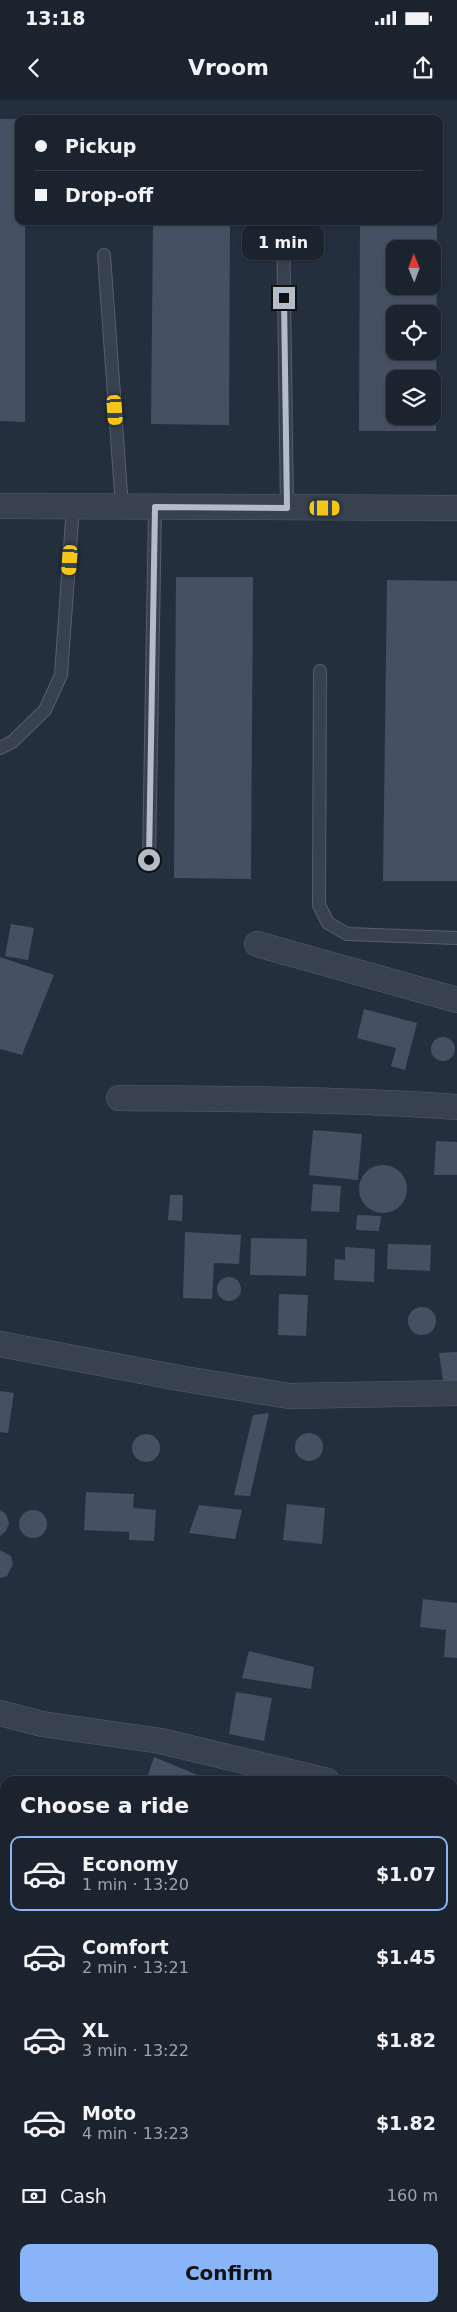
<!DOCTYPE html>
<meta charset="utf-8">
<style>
body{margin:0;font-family:"DejaVu Sans",sans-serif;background:#282f3a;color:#f1f3f6;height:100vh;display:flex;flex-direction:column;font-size:19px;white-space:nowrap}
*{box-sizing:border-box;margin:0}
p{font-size:16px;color:#a0a4aa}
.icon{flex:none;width:28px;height:28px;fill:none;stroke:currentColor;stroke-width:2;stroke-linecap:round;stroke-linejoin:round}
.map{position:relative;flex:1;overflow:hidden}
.details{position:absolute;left:0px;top:1676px;width:458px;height:536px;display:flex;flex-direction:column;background:#1b232e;border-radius:15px 15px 0 0;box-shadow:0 1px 4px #0004,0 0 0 1px #39404a}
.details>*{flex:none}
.guide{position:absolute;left:15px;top:15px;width:428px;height:110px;border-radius:10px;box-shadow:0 1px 4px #0004,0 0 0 1px #39404a;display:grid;align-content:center;height:110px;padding:0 20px;background:#1b232e}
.needle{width:32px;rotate:359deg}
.controls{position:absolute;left:386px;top:140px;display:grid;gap:10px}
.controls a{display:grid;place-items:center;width:55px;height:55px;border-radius:10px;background:#1b232e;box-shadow:0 1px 4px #0004,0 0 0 1px #39404a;font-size:25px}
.end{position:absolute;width:22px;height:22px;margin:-11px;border:6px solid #b4bcc9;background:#111;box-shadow:0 0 0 2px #111}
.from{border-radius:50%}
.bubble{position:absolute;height:35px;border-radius:10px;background:#1b232e;box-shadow:0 1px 4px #0004,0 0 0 1px #39404a;font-size:16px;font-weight:700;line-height:35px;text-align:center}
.car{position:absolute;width:15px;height:30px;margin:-15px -8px;border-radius:6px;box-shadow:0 0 4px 1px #0007;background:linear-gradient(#f5c518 24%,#345 0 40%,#f5c518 0 76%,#345 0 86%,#f5c518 0)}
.guide b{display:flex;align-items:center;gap:18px;height:48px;font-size:19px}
.guide b+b{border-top:1px solid #39404a}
.guide i{width:12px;height:12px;background:#f1f3f6}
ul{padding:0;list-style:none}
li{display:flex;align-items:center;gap:15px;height:75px;margin:0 10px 8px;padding:0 10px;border:2px solid transparent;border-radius:10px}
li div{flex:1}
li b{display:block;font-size:19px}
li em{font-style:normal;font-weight:700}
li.on{border-color:#8ab4f8}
li>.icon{width:45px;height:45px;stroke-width:1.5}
h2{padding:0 20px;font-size:22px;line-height:60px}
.pay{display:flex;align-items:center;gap:12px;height:55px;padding:0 20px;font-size:19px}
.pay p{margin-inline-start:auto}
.action{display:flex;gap:10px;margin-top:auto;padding:10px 20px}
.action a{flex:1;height:58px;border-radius:10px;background:#8ab4f8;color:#111;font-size:20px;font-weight:700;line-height:58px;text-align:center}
.status{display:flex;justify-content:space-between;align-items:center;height:35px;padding:0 25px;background:#1b232e;direction:ltr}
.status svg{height:14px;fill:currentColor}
header{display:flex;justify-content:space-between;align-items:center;height:65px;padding:0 20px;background:#1b232e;font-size:22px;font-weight:700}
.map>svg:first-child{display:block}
.building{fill:#455162;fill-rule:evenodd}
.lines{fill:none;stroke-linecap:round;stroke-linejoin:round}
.lane-casing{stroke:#565f6c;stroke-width:14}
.street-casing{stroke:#565f6c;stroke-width:26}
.lane{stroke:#38414e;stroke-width:12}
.street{stroke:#38414e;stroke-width:25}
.route{stroke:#b4bcc9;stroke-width:6}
</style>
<div class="status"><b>13:18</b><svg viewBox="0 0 49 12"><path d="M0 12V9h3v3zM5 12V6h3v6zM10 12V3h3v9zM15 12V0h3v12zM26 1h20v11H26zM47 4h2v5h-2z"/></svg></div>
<header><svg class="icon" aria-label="back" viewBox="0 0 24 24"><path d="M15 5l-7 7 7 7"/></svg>Vroom<svg class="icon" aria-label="share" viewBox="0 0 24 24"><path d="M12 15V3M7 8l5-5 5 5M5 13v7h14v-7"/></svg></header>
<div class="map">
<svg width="457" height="2212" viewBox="0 0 457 2212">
<rect width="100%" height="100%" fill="#242f3e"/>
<path class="building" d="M0,19H19V121H25V322L0,321Z
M153,121H230L229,325L151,324Z
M360,121H437L436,331H359ZM395,149H432V186H395ZM395,214H432V251H395ZM395,279H432V316H395Z
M176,477H253L251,779L174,778Z
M387,480L457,481V781H383Z
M11,824L34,828L28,860L5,856Z
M0,857L54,875L22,955L0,949Z
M364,909L417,923L405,970L391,966L396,948L357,938Z
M431 949a12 12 0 1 1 24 0a12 12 0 1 1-24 0Z
M313,1030L362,1034L358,1080L309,1075Z
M436,1041L457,1042V1075H434Z
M359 1089a24 24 0 1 1 48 0a24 24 0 1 1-48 0Z
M313,1084L341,1086L339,1112L311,1111Z
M170,1095H183L182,1121L168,1120Z
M357,1115L381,1116L379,1131L356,1130Z
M185,1132L241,1135L239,1164L214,1163L212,1199L183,1198Z
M251,1138L307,1139L306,1176L250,1175Z
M388,1144L431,1145L430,1171L387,1169Z
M345,1147L375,1149L374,1182L334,1180L335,1159L345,1160Z
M217 1189a12 12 0 1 1 24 0a12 12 0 1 1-24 0Z
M279,1194L308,1195L306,1236L278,1235Z
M408 1221a14 14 0 1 1 28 0a14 14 0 1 1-28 0Z
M457,1252V1282L443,1281L439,1253Z
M0,1291L14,1293L8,1333L0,1332Z
M269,1313L250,1396L234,1395L253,1315Z
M295 1347a14 14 0 1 1 28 0a14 14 0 1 1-28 0Z
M132 1348a14 14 0 1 1 28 0a14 14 0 1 1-28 0Z
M86,1392L134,1394L133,1408L156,1410L154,1441L129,1440V1432L84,1430Z
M287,1404L325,1408L322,1444L283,1440Z
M199,1405L242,1410L235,1439L189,1433Z
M19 1424a14 14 0 1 1 28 0a14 14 0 1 1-28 0Z
M0,1410L6,1414L9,1423L6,1431L0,1436Z
M0,1450L11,1456L13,1464L7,1476L0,1478Z
M423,1499L457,1503V1558L444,1557L446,1530L420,1527Z
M249,1551L314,1567L311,1589L242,1578Z
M236,1592L272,1598L264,1641L229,1634Z
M154,1657L212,1681H146Z
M452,1740L457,1741V1763L452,1762Z
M0,1780L5,1783V1823L0,1821Z
M452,1817L457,1818V1858L452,1857Z
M0,1870L5,1872V1907L0,1915Z
M452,1942L457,1943V1975L454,1996Z
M452,2192H457V2212H452Z"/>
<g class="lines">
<defs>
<path id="lane" d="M283,121L287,408
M104,155L122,407
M320,571L319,805L328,823L347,834L457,838
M0,648L12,642L45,610L61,575L73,406
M149,760L155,407"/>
<path id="street" d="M0,406L457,408
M257,844L457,900
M119,998C232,999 344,999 457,1007
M0,1244L179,1278L289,1296L457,1293
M0,1613L42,1624L161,1641L327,1681
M452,1712L457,1713
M0,2093L5,2096
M452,2138L457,2139
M199,2208L207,2212"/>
</defs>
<use href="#lane" class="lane-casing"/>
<use href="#street" class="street-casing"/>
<use href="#lane" class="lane"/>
<use href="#street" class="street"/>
</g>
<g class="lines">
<path class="route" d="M149,760L155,407L287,408L284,198"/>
</g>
</svg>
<div class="controls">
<a><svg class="needle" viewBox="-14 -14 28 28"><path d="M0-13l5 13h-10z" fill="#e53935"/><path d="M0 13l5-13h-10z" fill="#a0a4aa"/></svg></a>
<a><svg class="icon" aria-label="locate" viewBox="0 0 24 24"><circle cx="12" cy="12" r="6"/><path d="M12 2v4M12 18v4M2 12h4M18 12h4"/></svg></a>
<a><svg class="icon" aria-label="layers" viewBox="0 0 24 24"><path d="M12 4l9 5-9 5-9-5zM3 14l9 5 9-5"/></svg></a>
</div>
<i class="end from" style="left:149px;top:760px"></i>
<i class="end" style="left:284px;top:198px"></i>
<div class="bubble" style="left:242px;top:125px;width:82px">1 min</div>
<i class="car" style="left:115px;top:310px;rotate:176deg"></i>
<i class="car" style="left:325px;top:408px;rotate:90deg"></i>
<i class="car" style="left:70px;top:460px;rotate:184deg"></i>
<div class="guide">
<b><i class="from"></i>Pickup</b>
<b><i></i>Drop-off</b>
</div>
<section class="details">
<h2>Choose a ride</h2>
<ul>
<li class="on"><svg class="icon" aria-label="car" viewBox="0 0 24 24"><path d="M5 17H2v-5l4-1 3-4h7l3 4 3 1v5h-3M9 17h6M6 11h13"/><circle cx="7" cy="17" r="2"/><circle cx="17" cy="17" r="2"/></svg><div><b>Economy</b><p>1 min · 13:20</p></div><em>$1.07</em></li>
<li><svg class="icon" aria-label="car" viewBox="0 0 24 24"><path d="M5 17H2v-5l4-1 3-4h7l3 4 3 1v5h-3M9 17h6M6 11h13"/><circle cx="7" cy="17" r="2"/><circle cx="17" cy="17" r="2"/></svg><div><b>Comfort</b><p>2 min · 13:21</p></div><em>$1.45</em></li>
<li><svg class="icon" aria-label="car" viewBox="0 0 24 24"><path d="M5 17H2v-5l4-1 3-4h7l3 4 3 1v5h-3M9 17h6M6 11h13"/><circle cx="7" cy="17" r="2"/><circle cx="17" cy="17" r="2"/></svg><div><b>XL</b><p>3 min · 13:22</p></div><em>$1.82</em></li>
<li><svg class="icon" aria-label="car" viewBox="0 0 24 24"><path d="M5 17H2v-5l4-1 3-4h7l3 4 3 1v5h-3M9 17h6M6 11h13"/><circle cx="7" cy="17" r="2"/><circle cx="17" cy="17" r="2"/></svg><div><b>Moto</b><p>4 min · 13:23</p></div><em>$1.82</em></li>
</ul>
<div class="pay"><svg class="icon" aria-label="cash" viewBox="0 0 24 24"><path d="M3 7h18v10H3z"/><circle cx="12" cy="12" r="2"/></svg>Cash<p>160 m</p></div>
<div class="action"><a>Confirm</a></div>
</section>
</div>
